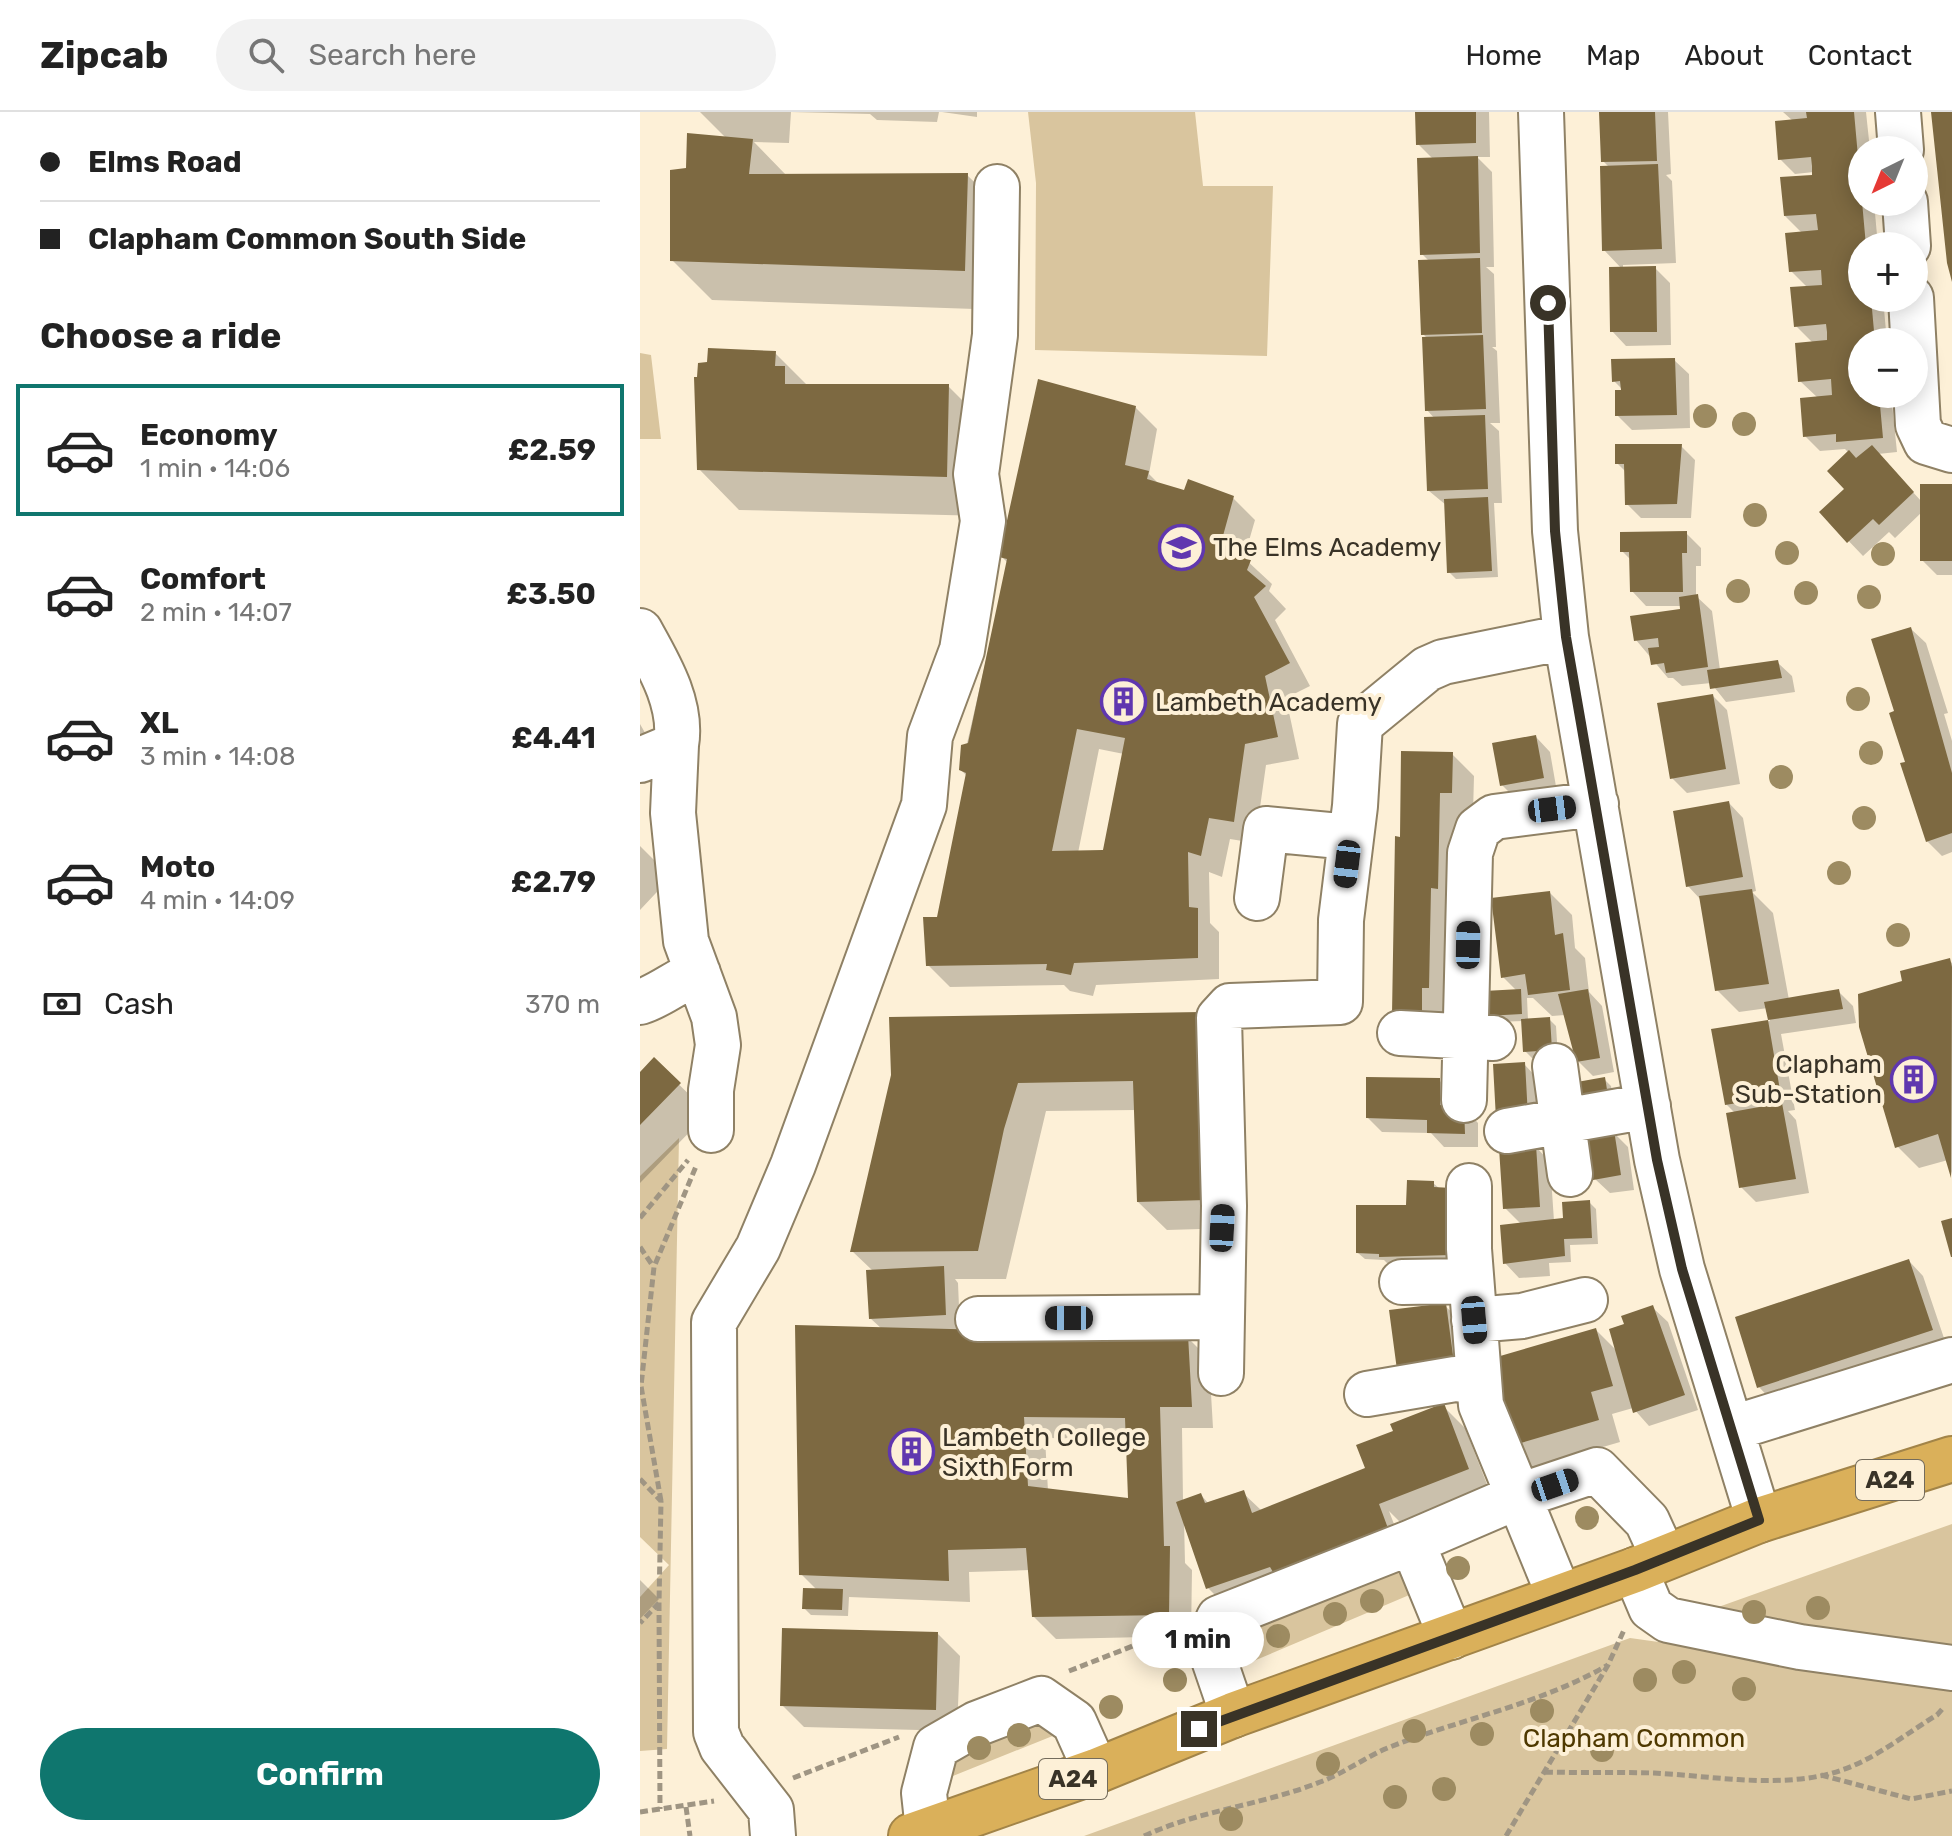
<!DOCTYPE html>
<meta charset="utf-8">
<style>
body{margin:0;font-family:Rubik,sans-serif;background:#f2f2f2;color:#222;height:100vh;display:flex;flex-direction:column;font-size:30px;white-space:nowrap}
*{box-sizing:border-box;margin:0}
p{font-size:26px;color:#767676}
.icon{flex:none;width:44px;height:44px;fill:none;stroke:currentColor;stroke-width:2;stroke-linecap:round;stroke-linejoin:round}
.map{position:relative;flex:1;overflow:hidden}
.sheet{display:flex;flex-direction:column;background:#fff;width:640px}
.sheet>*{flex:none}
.hud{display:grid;align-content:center;height:176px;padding:0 40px;background:#fff}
.needle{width:52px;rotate:223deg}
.buttons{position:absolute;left:1208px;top:24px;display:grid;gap:16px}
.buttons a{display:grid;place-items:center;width:80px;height:80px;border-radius:50%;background:#fff;box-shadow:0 4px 20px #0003;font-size:40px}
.end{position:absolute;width:36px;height:36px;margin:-18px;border:10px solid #393327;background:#fff;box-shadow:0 0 0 4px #fff}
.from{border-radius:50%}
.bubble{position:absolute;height:56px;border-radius:28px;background:#fff;box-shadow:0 4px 20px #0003;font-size:26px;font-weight:700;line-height:56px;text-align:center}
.car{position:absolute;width:24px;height:48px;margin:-24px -12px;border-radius:10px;box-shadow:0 0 6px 2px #0007;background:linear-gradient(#222 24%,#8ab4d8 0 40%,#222 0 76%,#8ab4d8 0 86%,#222 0)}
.hud b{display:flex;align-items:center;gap:28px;height:76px;font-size:30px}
.hud b+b{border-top:2px solid #e0e0e0}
.hud i{width:20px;height:20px;background:#222}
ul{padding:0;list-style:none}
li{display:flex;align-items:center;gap:24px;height:132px;margin:0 16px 12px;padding:0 24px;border:4px solid transparent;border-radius:0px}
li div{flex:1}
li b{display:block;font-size:30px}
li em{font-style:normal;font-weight:700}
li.active{border-color:#0f766e}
li>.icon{width:72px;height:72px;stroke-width:1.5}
h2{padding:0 40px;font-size:36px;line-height:96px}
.pay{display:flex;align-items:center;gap:20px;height:88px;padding:0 40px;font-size:30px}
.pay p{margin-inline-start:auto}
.cta{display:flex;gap:16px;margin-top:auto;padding:16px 40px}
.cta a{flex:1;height:92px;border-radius:48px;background:#0f766e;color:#fff;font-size:32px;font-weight:700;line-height:92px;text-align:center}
header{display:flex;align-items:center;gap:48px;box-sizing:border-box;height:112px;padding:0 40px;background:#fff;border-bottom:2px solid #e0e0e0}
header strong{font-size:38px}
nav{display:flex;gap:44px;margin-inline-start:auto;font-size:28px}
.search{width:560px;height:72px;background:#f2f2f2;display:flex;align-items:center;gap:20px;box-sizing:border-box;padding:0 28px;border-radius:44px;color:#767676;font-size:30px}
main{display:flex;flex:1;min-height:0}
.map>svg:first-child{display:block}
.green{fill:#d9c59e}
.shadow{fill:#0003;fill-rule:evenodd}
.building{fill:#7d6941;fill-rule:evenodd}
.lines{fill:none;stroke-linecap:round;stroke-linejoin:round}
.minor-casing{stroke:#8f8165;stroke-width:48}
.highway-casing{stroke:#a28448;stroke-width:48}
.path{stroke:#9f9583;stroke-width:5;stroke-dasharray:8 4;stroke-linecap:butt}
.minor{stroke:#fff;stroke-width:44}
.highway{stroke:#dab05a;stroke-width:44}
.tree{fill:#9d8b61}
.route{stroke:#393327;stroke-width:10}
.labels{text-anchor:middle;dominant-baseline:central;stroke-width:8;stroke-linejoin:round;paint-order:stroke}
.shield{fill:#fdf0d7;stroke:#746c5c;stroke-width:2}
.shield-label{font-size:24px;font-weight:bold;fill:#393327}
.poi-label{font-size:26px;fill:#393327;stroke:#fdf0d7;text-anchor:start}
.park-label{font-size:26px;fill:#4f3900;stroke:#fdf0d7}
</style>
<header>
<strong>Zipcab</strong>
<div class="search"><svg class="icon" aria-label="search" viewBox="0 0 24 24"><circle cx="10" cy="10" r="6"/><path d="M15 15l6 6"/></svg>Search here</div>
<nav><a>Home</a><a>Map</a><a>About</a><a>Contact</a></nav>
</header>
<main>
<section class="sheet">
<div class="hud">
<b><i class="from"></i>Elms Road</b>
<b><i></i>Clapham Common South Side</b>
</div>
<h2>Choose a ride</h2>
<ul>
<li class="active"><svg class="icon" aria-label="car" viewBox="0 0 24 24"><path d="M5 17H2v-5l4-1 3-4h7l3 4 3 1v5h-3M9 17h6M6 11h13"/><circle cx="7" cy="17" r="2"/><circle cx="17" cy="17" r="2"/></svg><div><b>Economy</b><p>1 min · 14:06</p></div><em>£2.59</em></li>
<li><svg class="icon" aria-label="car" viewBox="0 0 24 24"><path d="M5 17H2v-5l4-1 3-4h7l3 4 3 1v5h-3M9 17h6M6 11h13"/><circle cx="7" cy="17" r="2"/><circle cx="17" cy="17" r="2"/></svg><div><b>Comfort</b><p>2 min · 14:07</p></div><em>£3.50</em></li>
<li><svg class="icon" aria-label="car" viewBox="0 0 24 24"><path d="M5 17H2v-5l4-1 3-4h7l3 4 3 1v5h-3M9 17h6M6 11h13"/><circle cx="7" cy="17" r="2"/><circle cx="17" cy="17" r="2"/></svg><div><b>XL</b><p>3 min · 14:08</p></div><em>£4.41</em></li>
<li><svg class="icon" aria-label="car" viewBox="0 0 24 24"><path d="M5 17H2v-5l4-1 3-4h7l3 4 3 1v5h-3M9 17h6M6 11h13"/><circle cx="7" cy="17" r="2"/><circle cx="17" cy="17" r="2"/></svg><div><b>Moto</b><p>4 min · 14:09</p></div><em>£2.79</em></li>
</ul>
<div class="pay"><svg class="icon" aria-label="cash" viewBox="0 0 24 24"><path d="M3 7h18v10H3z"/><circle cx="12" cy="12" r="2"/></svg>Cash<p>370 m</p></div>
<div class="cta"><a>Confirm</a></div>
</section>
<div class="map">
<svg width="1312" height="1724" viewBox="0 0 1312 1724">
<rect width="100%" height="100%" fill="#fdf0d7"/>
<path class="green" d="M388,0H555L563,74H633L627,244L395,238L396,71Z
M0,241L11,243L21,327H0Z
M39,1026L27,1637L0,1639V1485L29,1453L0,1425V1064Z
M1312,1412V1538L1070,1498Z
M762,1454L774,1481L590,1559L587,1510Z
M990,1526L1312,1571V1724H444Z
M412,1607L425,1619L298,1670L328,1632Z"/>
<path class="shadow" d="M60,0H299L297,10L237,8L230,2L151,0L149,31L114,30L147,64L327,63L367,102L364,198L72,188L32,148L48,58L86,26Z
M302,0H337V5Z
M777,0H849L850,45H837L852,60L854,155H846L854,162L856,235H852L857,239L860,311H850L859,319L862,391H854L858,465L816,467L809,460L806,393L789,379L795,307L787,298L788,227L783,222L790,150L782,142L794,48L778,32Z
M961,0H1028L1031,62L1026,63L1032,69L1036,151L983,153V157L1015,156L1030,171L1031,233L986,234L972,219L982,157L964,138L969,55L963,49Z
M1143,0H1226L1230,38H1222V90H1234L1238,134H1222V186H1243L1247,230H1222V282H1251L1257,340L1238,342L1282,390L1312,375V463H1297L1282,448V400L1255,426L1249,420L1223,444L1181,400L1207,377L1209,341L1205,337L1180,339L1165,324L1178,286L1160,269L1173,231L1156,214L1168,176L1151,159L1163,122L1145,104L1174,65V60L1155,62L1140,47L1153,9Z
M135,241L168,274H308L348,314L346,404L99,398L59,357Z
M1034,248L1049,262L1050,316L992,318L977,303L985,280L974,269Z
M495,295L517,317L509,362L520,373L545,381L593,386L615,408L604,446L632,472L629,479L646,497L635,508L670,574L646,586L659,647L626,653L615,731L590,727L582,765L569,760L570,811L579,820V867L456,873L453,884L430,879L424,873L310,875L288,853L327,664L321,658L368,451L361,444ZM459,637L484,642L464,740L438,741Z
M1041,334L1055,348L1051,406H1001L987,392V361L977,351Z
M1046,421L1061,436V454H1056V484L1072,499L1080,558L1137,550L1152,564L1155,580L1086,590L1071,571L1042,574L1033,566H1028L996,528L1043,499L1042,494H1006L992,479L991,448L982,439Z
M1271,517L1286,531L1308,601L1304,602L1312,629V740L1302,744L1287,729L1268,652Z
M1073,584L1087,598L1100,672L1047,681L1032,666Z
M0,612L20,647L0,658Z
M896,625L910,640L917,680L876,687L862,673Z
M812,642L834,664L833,702H821L820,798L810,897H804L803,924L776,923L762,727Z
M1089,691L1103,706L1116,779L1112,780L1133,801L1149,888L1199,880L1213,894L1216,911L1141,922L1155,998L1148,999L1156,1008L1169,1081L1116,1090L1101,1075L1095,1001L1086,992L1074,919L1130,909L1128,896L1099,900L1077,878L1061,788L1048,774Z
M0,734L31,765L0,798Z
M910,781L932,803L935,836L945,846L949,880L962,894L974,960L953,964L938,949L925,903L912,904L893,886H887L888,908L909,907L916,914L918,945L892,946L885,939L883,909L855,910L848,903L877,879L863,865Z
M1309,848L1312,851V1063L1308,1048L1279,1056L1257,1034L1264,870Z
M560,902L594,1116L527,1118L498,1090L496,998L406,999L366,1167H315L318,1171L320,1219L547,1225L569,1247L573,1316H542L543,1389L561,1383L569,1392L603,1381L622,1399L728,1357L756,1320L803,1294L825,1316L850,1380L763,1413L749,1399L762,1433L590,1498L568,1476L544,1408L545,1451L552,1458L551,1524L416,1527L394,1505L390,1458L329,1460L330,1490L209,1485L208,1504L171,1503L164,1496L178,1479L161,1462L242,1217L230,1206L233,1159L212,1139L253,963ZM405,1326L488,1327L490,1388L408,1379Z
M14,948L68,1001L0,1071V962Z
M884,952L898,967L902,1019L872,1021Z
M964,967L971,974L974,991L949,995Z
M799,968L838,1011V1035H804L791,1021L742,1020L728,1006Z
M973,1020L988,1035L994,1078L970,1081L955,1067Z
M896,1035L910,1050L914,1109L925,1108L949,1090L956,1097L958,1132L930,1133L931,1150L909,1151L910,1164L879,1166L865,1151L883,1114L865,1096Z
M793,1071L800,1077L817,1149L755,1159L744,1148L725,1147L718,1141Z
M1269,1149L1283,1164L1306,1232L1133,1290L1119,1275Z
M805,1194L820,1208L827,1266L773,1272Z
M1013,1196L1028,1210L1058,1298L1009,1314L993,1296L972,1302L980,1330L891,1356L869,1334L956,1218L978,1240L987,1213Z
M0,1468L19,1487L0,1507Z
M298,1522L320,1544L317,1619L164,1615L142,1593Z"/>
<path class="building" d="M775,0H836V31L776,33Z
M959,0H1015L1017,49L961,50Z
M1166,0H1214L1226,134H1222V186H1231L1235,230H1222V282H1239L1243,326L1196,330V322L1163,325L1160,286L1192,283L1191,267L1158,270L1155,231L1187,228V220L1186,212L1154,215L1150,175L1182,173L1181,158L1149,160L1145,121L1178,118L1176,102L1144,104L1140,65L1172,63V54L1171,45L1138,48L1135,9L1167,6Z
M1291,0H1312V170L1307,151Z
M47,21L113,27L109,62L328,61L325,159L30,149V58L46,56Z
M838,44L840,141L780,143L777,46Z
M1018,52L1022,137L962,139L960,54Z
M840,146L842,221L781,223L778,148Z
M1016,154L1017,220H970L969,155Z
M843,223L846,297L785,299L782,225Z
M68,236L136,239L135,254H145V272H309L307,365L57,358L54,265H57L58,251L67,250Z
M1035,246L1037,303L975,304V278H981L980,269L972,270L971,247Z
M398,267L496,294L485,353L509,359L507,367L544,378L548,367L594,384L581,431L611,448L607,458L626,474L614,485L650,551L625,564L638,625L605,632L594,710L569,706L561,744L548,740L549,795L558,796V846L434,851L431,863L406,858L407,852L286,854L283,805H297L326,661L319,658L321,633L328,631L367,447L359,445ZM437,617L485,626L463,738L412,739Z
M845,303L848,377L787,379L784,305Z
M975,332H1042L1037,392L985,393L984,352H975Z
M1232,333L1274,380L1239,413L1233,407L1207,431L1179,400L1204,377L1187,359L1209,338L1216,346Z
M1280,372H1312V449H1280Z
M848,385L852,459L807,461L804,387Z
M1047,419V441H1042L1043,480H990L989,440H980V420Z
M1058,482L1068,555L1026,561L1024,551L1011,553L1008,536L1019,535L1018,526L994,529L990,504L1040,497L1039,485Z
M1271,515L1312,661V721L1286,730L1260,651L1265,650L1249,601L1254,599L1231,527Z
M1138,548L1142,566L1070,577L1067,558Z
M1073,582L1086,657L1030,667L1017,591Z
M896,623L904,666L860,674L852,631Z
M761,639L813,640L812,681H800L798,777L791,776L789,876H782V903L752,902L755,724L760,725Z
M1089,689L1103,765L1046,775L1033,699Z
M1112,777L1129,872L1075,879L1059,784Z
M910,779L915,823L923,821L930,878L888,883L885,862L861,866L851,786Z
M1310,846L1312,855L1311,1066L1298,1022L1255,1036L1219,915L1218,882L1262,869L1260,859Z
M881,877L882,902L846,904L844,879Z
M948,877L960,946L936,950L918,882Z
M1199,877L1203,897L1128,908L1124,890Z
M561,900L566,1088L497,1090L493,969L378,971L364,1017L338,1139L210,1140L251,963L249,905Z
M910,905L912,938L883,940L881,907Z
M1128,908L1141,984L1085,993L1071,917Z
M14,945L41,971L0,1013V960Z
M885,950L888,1005L856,1007L853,952Z
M726,965L800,966V993L824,994L825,1022L787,1021V1008L726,1006Z
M965,965L968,984L940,989L937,970Z
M1142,991L1156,1067L1099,1076L1086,1001Z
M974,1018L981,1063L953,1068L946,1022Z
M896,1033L900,1095L863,1097L859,1036Z
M767,1068L794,1069V1075L812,1076L811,1143L739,1145V1142L716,1141V1093H766Z
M950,1088L952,1126L924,1127L925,1144L863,1152L860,1113L923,1106L922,1090Z
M1312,1106V1145H1311L1301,1109Z
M1269,1147L1293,1218L1117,1276L1095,1205Z
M304,1154L306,1203L229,1207L226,1158Z
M806,1191L814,1251L757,1258L749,1198Z
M1013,1193L1045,1283L993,1301L969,1217L984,1212L981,1204Z
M155,1213L548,1223L552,1295H520L524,1434H530L529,1503L392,1505L386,1436L308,1438L309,1469L159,1463ZM384,1305L485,1306L488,1386L388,1374Z
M956,1216L973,1274L951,1280L959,1308L867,1335L843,1249Z
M804,1291L829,1357L739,1392L749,1419L633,1460L630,1455L566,1477L536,1390L561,1381L565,1391L604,1378L612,1401L725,1356L716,1333L753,1319L750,1312Z
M163,1476L203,1477L202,1498L162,1497Z
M142,1516L298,1520L296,1598L140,1594Z"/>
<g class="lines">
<defs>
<path id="minor" d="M901,0L915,419L926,525L1017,1048L1042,1157L1119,1408
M1258,0L1261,38
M1265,90L1268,134
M1271,186L1278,313L1286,330L1312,338
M0,519C19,553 43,593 36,633L0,648
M36,633L33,701L46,829L74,905L78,933L71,978V1018
M617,786L626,717L710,725
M0,890C22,883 36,869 58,861
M760,921L853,926
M915,954L930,1062
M824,988L830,741L838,717L854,705L956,692
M867,1019L1008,994
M829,1074V1137L841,1293L919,1483
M762,1170L831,1169
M338,1207L581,1205
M834,1208L882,1204L945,1188
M581,1261L584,1094L579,906L590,894L700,890L701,808L715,694L720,612L787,557L803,550L926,525
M727,1282L815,1267L838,1269
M1093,1316L1312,1248
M772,1430L811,1525
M995,1458L1011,1496L1028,1508L1160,1535L1312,1556
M593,1603L568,1530L579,1506L772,1430L879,1384L957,1358L1007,1409L1023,1444
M288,1718L284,1681L296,1635L336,1612L401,1587L434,1610L456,1659
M133,1724L131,1698L82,1635L76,1620L74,1210L118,1136L153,1053L284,693L290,624L322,538L343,409L336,362L355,223L357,75"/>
<path id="highway" d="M271,1724L456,1659L593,1603L995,1458L1119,1408L1312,1347"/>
</defs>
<use href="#minor" class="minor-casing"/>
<use href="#highway" class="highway-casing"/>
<path class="path" d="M0,1106L48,1048
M0,1135L13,1154
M0,1367L21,1389L19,1491L0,1511
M21,1389L1,1274L14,1155L57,1052
M19,1491L20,1697
M429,1559L531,1519
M905,1660C941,1661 978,1660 1014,1661C1073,1664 1145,1678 1202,1658C1235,1647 1267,1621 1297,1603L1304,1595
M1181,1663L1271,1687L1312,1679
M153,1666L259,1625
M46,1695L50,1724
M0,1700L74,1689
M504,1724C560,1698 623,1693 680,1670C702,1662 723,1647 745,1637C819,1607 899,1593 968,1553
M866,1724L968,1553L984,1518"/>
<use href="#minor" class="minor"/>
<use href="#highway" class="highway"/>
</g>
<g class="tree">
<circle cx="1065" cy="304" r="12"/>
<circle cx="1104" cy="312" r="12"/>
<circle cx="1115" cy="403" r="12"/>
<circle cx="1147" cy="441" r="12"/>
<circle cx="1243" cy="442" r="12"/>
<circle cx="1098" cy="479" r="12"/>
<circle cx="1166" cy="481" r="12"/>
<circle cx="1229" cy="485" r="12"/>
<circle cx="1218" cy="587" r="12"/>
<circle cx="1231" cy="641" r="12"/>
<circle cx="1141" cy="665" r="12"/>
<circle cx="1224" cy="706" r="12"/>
<circle cx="1199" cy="761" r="12"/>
<circle cx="1258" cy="823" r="12"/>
<circle cx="947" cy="1406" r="12"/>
<circle cx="818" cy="1456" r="12"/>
<circle cx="732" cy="1489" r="12"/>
<circle cx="1178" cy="1496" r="12"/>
<circle cx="1114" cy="1500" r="12"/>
<circle cx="695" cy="1502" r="12"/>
<circle cx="638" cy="1524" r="12"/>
<circle cx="1044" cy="1560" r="12"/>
<circle cx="535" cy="1568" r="12"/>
<circle cx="1005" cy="1568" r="12"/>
<circle cx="1104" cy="1577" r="12"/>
<circle cx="471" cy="1595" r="12"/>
<circle cx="902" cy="1599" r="12"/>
<circle cx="774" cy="1619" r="12"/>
<circle cx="842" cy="1622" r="12"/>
<circle cx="379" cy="1623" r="12"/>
<circle cx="339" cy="1636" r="12"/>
<circle cx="962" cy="1638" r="12"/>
<circle cx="688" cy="1652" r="12"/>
<circle cx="804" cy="1677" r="12"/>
<circle cx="755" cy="1685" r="12"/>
<circle cx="591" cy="1707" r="12"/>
</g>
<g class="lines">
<path class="route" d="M559,1617L995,1458L1119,1408L1042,1157L1017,1048L926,525L915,419L908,191"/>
</g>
<defs>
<symbol id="school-ring" viewBox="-11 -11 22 22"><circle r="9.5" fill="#fdf0d7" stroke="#6037af" stroke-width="1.5"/><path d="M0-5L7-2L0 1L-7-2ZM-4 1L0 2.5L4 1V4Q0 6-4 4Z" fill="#6037af"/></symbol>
<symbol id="building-ring" viewBox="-11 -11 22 22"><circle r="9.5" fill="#fdf0d7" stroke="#6037af" stroke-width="1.5"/><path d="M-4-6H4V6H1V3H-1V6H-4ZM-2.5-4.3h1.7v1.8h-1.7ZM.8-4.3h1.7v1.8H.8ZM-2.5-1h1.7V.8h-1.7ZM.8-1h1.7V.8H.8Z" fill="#6037af"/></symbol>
</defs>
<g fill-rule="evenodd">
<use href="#school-ring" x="516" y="410" width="51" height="51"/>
<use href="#building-ring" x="458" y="564" width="51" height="51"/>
<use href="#building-ring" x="1248" y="942" width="51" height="51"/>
<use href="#building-ring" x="246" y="1314" width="51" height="51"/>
</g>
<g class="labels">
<g class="shield">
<rect x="1216" y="1348" width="68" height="40" rx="6"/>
<rect x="399" y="1647" width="68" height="40" rx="6"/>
</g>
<g class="shield-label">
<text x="1250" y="1368">A24</text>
<text x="433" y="1667">A24</text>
</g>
<g class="poi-label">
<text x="573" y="435">The Elms Academy</text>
<text x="515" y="590">Lambeth Academy</text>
<text x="1242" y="952" text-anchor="end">Clapham<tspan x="1242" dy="30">Sub-Station</tspan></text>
<text x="302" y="1325">Lambeth College<tspan x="302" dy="30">Sixth Form</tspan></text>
</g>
<g class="park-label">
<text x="994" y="1626">Clapham Common</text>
</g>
</g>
</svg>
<div class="buttons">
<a><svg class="needle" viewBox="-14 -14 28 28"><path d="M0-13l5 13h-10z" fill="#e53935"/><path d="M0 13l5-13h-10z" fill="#767676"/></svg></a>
<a>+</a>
<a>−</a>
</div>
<i class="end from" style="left:908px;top:191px"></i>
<i class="end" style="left:559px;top:1617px"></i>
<div class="bubble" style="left:492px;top:1500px;width:132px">1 min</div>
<i class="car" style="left:912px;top:697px;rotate:83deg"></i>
<i class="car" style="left:707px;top:752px;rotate:187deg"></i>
<i class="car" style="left:828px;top:833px;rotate:1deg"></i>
<i class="car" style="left:582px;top:1116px;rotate:3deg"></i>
<i class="car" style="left:429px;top:1206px;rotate:270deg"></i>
<i class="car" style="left:834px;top:1208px;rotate:175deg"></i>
<i class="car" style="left:915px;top:1373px;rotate:71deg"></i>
</div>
</main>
